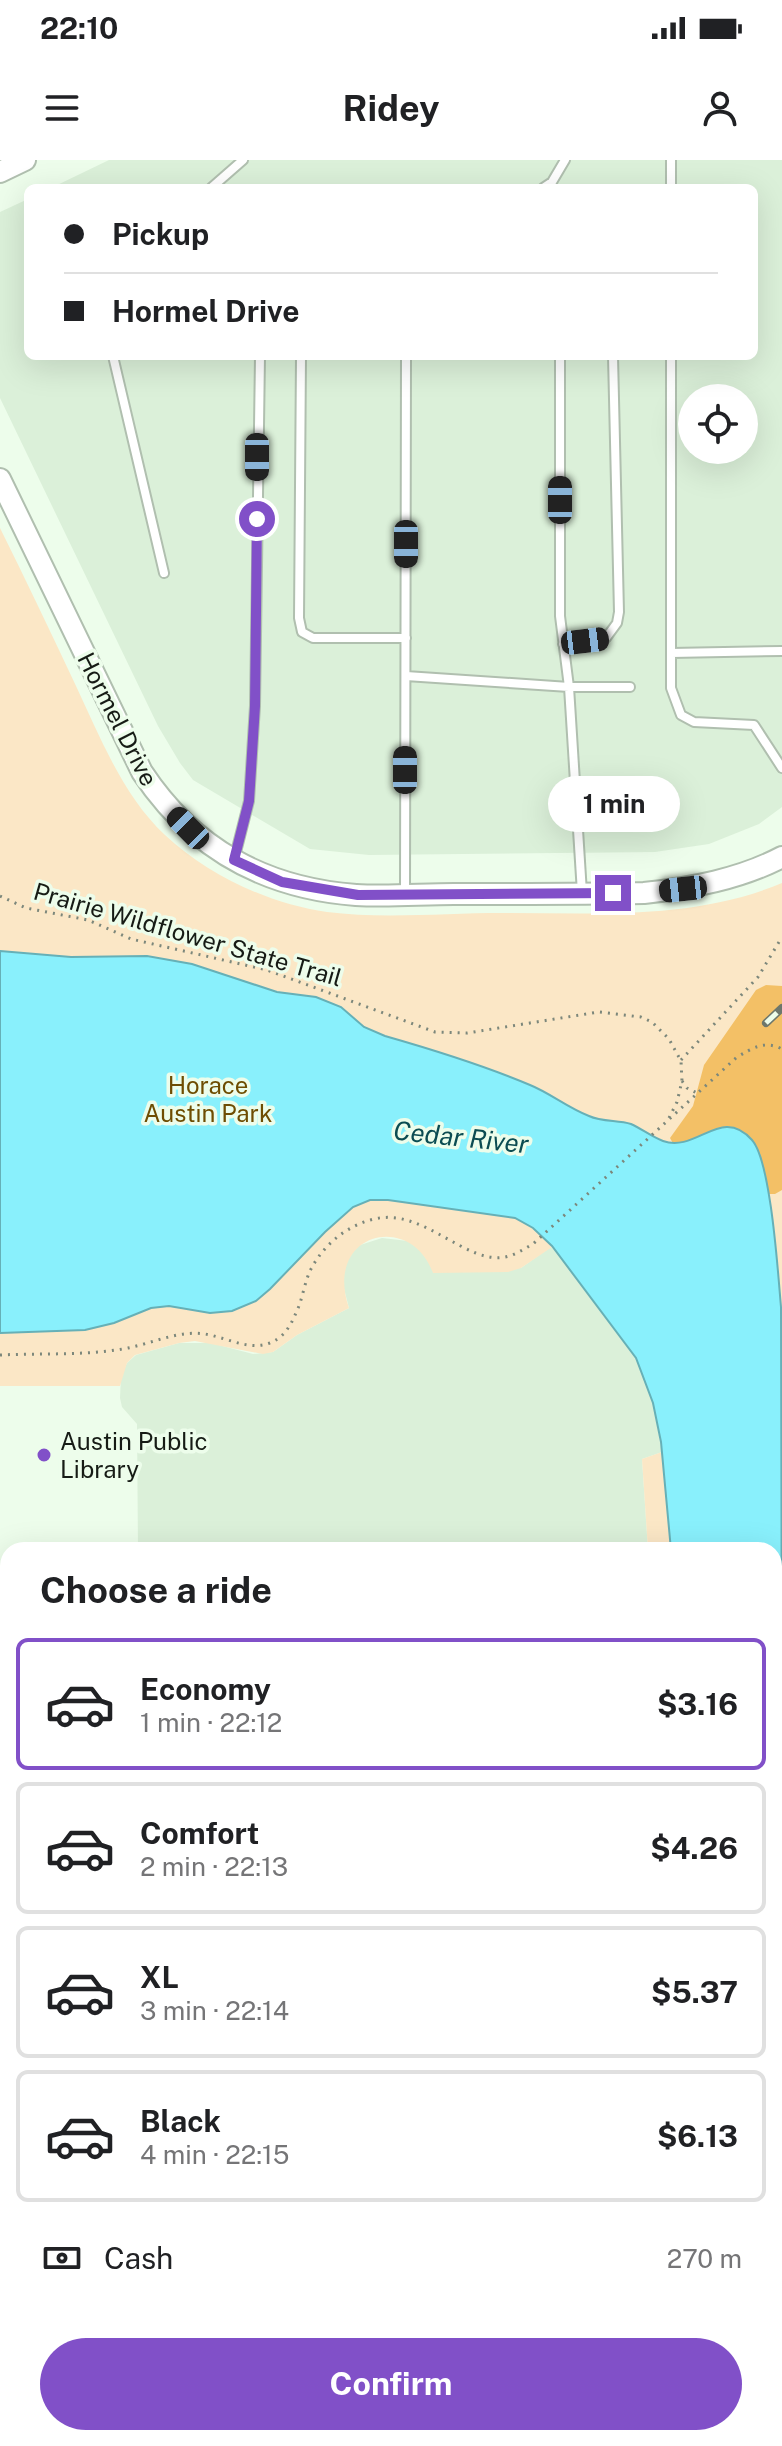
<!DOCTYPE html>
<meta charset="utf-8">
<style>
body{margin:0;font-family:"Public Sans",sans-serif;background:#f6f6f6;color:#202124;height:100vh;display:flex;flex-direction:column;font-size:30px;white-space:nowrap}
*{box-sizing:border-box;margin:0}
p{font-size:26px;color:#757577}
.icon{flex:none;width:44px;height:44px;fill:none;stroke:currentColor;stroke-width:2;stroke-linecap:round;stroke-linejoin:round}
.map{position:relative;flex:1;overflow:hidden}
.drawer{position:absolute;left:0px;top:1382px;width:782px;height:904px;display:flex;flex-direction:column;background:#fff;border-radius:24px 24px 0 0;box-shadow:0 8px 32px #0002}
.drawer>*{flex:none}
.hud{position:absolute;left:24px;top:24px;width:734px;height:176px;border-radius:12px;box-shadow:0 8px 32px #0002;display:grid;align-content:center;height:176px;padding:0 40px;background:#fff}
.buttons{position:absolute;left:678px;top:224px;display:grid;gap:16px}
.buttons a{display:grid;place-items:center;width:80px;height:80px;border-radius:50%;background:#fff;box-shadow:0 8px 32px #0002;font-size:40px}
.end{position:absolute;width:36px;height:36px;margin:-18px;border:10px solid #8150c8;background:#fff;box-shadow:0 0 0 4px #fff}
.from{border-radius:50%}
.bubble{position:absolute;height:56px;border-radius:28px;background:#fff;box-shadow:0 8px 32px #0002;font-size:26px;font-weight:700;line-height:56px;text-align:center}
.car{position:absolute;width:24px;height:48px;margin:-24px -12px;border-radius:10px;box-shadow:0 0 6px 2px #0007;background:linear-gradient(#222 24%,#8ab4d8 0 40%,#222 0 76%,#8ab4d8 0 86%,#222 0)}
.hud b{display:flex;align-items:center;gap:28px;height:76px;font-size:30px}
.hud b+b{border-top:2px solid #e0e0e0}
.hud i{width:20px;height:20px;background:#202124}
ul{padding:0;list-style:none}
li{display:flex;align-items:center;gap:24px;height:132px;margin:0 16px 12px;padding:0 24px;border:4px solid #e0e0e0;border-radius:12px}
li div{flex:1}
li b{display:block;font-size:30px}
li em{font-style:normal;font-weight:700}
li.selected{border-color:#8150c8}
li>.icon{width:72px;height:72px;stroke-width:1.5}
h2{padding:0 40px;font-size:36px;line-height:96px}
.pay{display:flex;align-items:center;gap:20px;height:88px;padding:0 40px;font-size:30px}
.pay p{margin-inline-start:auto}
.button{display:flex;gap:16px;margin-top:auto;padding:16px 40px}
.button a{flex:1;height:92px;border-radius:48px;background:#8150c8;color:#fff;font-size:32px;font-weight:700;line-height:92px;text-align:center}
.status{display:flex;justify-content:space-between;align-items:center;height:56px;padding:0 40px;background:#fff;direction:ltr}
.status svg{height:22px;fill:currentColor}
header{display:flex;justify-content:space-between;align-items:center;height:104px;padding:0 40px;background:#fff;font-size:36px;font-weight:700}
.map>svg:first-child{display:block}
.built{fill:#dbf0d9;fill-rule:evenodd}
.green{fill:#fbe7c6}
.forest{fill:#f3c066}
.water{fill:#89f0fc;stroke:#66b0b7;stroke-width:2}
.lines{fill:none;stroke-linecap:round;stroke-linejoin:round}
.river{stroke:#89f0fc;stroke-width:32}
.service-casing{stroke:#b0bfaf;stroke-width:12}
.minor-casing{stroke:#b0bfaf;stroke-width:20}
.tertiary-casing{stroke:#b0bfaf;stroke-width:24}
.path{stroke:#7c877b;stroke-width:3;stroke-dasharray:2 6;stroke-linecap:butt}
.service{stroke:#fff;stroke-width:8}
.minor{stroke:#fff;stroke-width:16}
.tertiary{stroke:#fff;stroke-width:20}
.rail-casing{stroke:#6d776c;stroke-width:8}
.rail{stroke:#edfdeb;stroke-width:5;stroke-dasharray:15;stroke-linecap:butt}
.route{stroke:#8150c8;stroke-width:10}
.poi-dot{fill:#8150c8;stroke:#edfdeb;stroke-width:3}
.labels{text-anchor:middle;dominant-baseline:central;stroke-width:7;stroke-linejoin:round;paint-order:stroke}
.street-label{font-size:24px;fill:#161b15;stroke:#edfdeb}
.park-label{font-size:24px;fill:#6e4d02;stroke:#edfdeb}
.poi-label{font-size:24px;fill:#161b15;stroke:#edfdeb;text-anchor:start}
.water-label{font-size:26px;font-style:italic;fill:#0b4c52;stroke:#edfdeb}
</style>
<div class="status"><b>22:10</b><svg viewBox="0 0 49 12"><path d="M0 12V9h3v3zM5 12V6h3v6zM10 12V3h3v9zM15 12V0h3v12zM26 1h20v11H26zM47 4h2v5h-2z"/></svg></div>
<header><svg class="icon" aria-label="menu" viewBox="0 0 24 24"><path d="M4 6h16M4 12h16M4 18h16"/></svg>Ridey<svg class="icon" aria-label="person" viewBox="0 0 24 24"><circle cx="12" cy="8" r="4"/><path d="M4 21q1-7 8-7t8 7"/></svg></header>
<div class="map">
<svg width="782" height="2286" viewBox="0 0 782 2286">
<rect width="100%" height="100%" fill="#edfdeb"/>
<path class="built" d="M109,0H782V647L759,664L709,684L655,692L369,695L310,689L193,620L180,603L158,566L0,238V52L28,39V196H754V28H51ZM692,238H744V290H692Z
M382,1078L408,1081L420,1089L429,1101L521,1108L552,1086L636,1198L653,1243L662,1292L642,1299L648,1390H138L137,1264L122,1247L120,1238L121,1216L127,1203L136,1195L179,1183H211L253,1194L273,1192L297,1175L349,1148L343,1125V1112L348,1096L357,1086Z"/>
<path class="green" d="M0,368C26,420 51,473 76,526C100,577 123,636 165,675C208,715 269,744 327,752C381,759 447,753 502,753C597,753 694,760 782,723V1516L774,1390H648L642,1299L662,1292L653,1243L636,1198L552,1087L521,1108L508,1112L433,1113C411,1051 323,1072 349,1148L297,1175L273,1192L263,1194L195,1181L179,1183L135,1195L127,1203L120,1226H0Z
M774,2053H782V2158L774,2133Z"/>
<path class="forest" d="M766,825L782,826V1030L775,1034H750L681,998L670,978L693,946L704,905L756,830Z"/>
<path class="water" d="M0,791L71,797L147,796L192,804L277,832L316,837L341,847L364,867L385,876C434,890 483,905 530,925C550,933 568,948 589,956C602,962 618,960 631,964C642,969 652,977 663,981C697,993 721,945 752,980C771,1001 778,1114 781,1147L782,1584L774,1581V1390H671L661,1282L653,1243L636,1198L552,1086L533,1068L515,1058L388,1040H370L353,1047L325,1072L270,1129L256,1141L232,1151L210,1153L169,1146L151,1148L114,1163L85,1170L0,1173Z"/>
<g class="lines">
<path class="river" d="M774,2133L782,2158"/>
<defs>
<path id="service" d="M671,0V28
M211,28L243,0
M543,28L552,22L565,0
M113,196L164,413
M301,196L299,458L302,472L313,478H406
M560,196V456L569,527L582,733
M671,196V528L681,555L694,562L754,565L782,608
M563,484L606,478L617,463L619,452L613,196
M671,493L782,491
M406,516L569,527H630
M234,700L249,641L255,546L260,196
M405,734L406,196
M0,1421H8
M0,1477H8"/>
<path id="minor" d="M0,1761H8"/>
<path id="tertiary" d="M0,12L25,0
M0,319L142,612C193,689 264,728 356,735C389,737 422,734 454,734C518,734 581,734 644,733C692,728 740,719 782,697
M0,1538H8
M774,1541H782
M0,2024H8
M774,2028H782
M304,2286V2278"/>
</defs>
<use href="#service" class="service-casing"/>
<use href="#minor" class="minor-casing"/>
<use href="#tertiary" class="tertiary-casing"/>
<path class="path" d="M0,736L26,748L88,760L131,779L267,810L435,872L467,873L599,852L641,857L652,862L669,879L681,901L682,921L677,942L667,962
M681,900L758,817L782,777
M682,921L687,928L697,933
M0,1195C42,1193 86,1196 128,1188C153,1183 179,1170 205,1174C230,1178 257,1196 280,1177C290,1169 294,1157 299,1146C303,1135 305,1122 310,1111C323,1085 346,1066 374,1059C423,1047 466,1105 505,1097C515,1095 524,1089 533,1084L737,897C753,888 764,880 782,889"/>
<use href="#service" class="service"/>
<use href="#minor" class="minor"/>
<use href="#tertiary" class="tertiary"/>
<defs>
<path id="rail" d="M766,863L782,848"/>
</defs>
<use href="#rail" class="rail-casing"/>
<use href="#rail" class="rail"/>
</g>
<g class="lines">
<path class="route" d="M257,359L255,546L249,641L234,700L282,722L358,735L613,733"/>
</g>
<circle class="poi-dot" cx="44" cy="1295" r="8"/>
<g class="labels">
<g class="street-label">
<text transform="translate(118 559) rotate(63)">Hormel Drive</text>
<text transform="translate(188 774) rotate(16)">Prairie Wildflower State Trail</text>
</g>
<g class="park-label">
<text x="208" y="925">Horace<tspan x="208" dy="28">Austin Park</tspan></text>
</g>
<g class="poi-label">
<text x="60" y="1281">Austin Public<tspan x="60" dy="28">Library</tspan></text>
</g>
<g class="water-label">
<text transform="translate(461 977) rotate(6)">Cedar River</text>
</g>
</g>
</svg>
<div class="buttons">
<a><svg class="icon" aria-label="locate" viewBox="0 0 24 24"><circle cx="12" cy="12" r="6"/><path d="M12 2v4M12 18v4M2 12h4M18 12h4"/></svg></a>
</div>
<i class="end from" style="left:257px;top:359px"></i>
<i class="end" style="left:613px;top:733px"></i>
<div class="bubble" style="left:548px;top:616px;width:132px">1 min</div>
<i class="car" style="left:257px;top:297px;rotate:180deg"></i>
<i class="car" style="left:560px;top:340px;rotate:0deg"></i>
<i class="car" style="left:406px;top:384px;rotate:180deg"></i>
<i class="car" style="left:585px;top:481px;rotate:83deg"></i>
<i class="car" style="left:405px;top:610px;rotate:0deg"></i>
<i class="car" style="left:188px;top:668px;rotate:315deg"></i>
<i class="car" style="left:683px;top:729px;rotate:264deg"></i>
<div class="hud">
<b><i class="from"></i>Pickup</b>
<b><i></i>Hormel Drive</b>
</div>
<section class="drawer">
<h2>Choose a ride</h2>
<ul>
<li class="selected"><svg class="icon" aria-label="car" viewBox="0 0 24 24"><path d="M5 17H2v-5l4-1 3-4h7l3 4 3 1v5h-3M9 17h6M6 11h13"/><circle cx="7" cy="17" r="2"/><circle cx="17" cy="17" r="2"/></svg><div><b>Economy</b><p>1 min · 22:12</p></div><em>$3.16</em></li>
<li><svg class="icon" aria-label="car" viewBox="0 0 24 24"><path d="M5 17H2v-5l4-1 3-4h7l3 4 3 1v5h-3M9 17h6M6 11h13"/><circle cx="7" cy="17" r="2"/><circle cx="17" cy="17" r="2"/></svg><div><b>Comfort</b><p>2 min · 22:13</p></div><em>$4.26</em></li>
<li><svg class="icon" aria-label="car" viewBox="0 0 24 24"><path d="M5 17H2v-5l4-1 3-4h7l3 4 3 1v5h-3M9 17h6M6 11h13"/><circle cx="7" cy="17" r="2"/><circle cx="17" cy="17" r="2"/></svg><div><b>XL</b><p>3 min · 22:14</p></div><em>$5.37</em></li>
<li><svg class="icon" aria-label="car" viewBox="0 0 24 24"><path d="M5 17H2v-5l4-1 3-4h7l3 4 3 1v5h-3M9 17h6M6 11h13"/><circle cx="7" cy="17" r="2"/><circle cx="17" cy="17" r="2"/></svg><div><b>Black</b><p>4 min · 22:15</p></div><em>$6.13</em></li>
</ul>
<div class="pay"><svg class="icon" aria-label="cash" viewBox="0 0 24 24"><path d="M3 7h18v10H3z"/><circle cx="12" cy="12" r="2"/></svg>Cash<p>270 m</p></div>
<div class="button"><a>Confirm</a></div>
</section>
</div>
